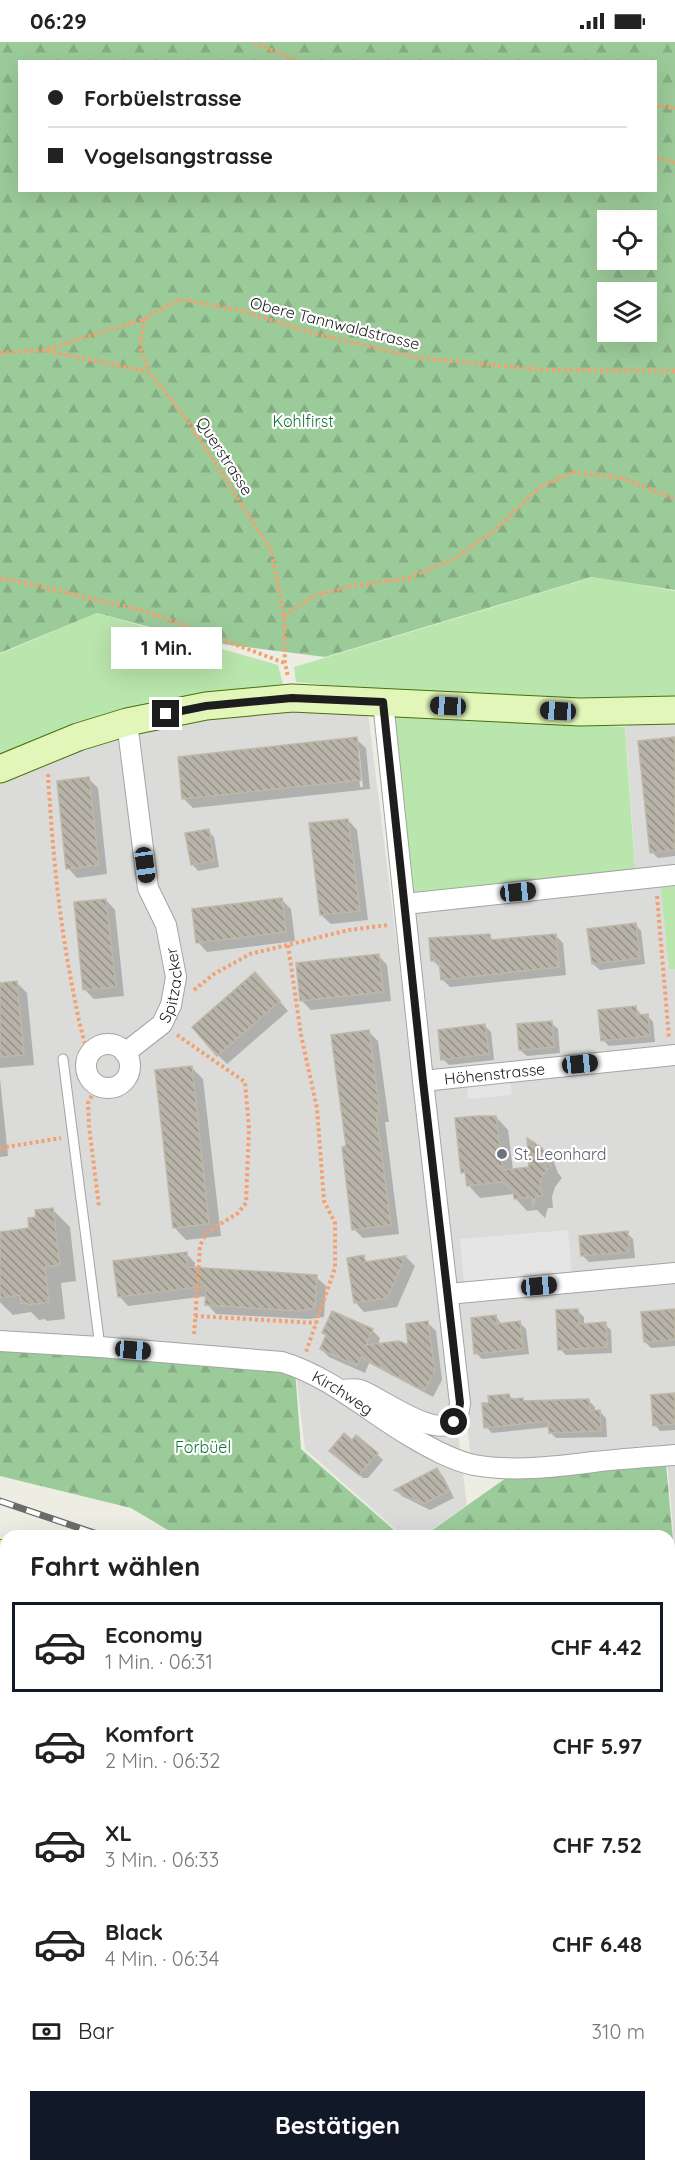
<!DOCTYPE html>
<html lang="de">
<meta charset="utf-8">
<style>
body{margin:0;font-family:Quicksand,sans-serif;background:#f2f2f2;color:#222;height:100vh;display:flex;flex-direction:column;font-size:22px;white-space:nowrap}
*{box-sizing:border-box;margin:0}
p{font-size:20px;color:#767676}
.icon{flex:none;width:33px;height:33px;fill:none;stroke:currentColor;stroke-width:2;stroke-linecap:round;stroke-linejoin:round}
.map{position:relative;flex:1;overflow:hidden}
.side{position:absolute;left:0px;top:1488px;width:675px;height:642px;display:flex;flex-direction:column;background:#fff;border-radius:18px 18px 0 0;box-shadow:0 6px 24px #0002}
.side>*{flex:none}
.guide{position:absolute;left:18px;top:18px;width:639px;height:132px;border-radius:0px;box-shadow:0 6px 24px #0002;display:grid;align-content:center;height:132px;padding:0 30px;background:#fff}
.buttons{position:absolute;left:597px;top:168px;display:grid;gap:12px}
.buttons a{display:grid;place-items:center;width:60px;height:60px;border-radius:0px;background:#fff;box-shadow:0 6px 24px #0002;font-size:30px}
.end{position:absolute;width:27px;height:27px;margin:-14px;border:8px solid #1d1d1d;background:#fff;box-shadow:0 0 0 3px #fff}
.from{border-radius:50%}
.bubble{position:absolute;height:42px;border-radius:0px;background:#fff;box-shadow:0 6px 24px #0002;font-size:20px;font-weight:700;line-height:42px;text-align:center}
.car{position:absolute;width:18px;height:36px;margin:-18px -9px;border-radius:8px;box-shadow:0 0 4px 2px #0007;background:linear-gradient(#222 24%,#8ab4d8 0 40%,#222 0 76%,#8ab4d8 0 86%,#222 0)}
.guide b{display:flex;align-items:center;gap:21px;height:57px;font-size:22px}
.guide b+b{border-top:2px solid #e0e0e0}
.guide i{width:15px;height:15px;background:#222}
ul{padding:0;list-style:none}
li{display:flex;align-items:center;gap:18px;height:90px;margin:0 12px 9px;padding:0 18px;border:3px solid transparent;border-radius:0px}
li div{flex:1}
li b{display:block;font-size:22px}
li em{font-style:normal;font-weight:700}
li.current{border-color:#111827}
li>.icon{width:54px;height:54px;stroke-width:1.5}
h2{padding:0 30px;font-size:27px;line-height:72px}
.pay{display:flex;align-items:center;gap:15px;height:66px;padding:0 30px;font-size:22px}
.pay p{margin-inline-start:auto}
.action{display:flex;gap:12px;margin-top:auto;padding:12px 30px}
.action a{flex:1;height:69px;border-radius:0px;background:#111827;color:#fff;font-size:24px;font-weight:700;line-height:69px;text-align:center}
.status{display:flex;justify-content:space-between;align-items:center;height:42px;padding:0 30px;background:#fff;direction:ltr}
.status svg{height:16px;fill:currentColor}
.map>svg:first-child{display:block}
.residential{fill:#dbdbda}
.grass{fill:#b9e6ac}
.forest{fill:url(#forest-firs);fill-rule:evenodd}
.parking{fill:#e5e5e5}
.water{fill:url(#water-waves)}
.shadow{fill:#0003;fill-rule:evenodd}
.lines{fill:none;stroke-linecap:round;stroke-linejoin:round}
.ferry{stroke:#4f63a8;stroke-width:1.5;stroke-dasharray:8 6;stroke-linecap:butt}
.building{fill:url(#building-back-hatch);stroke:#bfb8a7;stroke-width:1.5}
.lane-casing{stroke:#a4a4a4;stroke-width:11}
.street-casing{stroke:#a4a4a4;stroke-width:22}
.secondary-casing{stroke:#496f0a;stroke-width:29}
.primary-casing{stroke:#8f8707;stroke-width:32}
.path{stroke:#f3a170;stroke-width:4;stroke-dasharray:3 3;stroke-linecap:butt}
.lane{stroke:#fff;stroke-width:9}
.street{stroke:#fff;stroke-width:20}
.secondary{stroke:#e3f6ba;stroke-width:27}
.primary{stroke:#f7e9a0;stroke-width:30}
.rail-casing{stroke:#6b6b6b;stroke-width:7}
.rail{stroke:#fff;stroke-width:4.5;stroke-dasharray:14;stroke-linecap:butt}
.route{stroke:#1d1d1d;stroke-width:8}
.worship-dot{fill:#6b7280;stroke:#fff;stroke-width:2}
.labels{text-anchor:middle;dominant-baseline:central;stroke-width:4.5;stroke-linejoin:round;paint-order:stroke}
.street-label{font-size:16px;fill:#1d1d1d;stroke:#fff}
.park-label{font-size:16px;fill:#117634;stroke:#fff}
.worship-label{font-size:16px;fill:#5b616d;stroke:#fff;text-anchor:start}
</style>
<div class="status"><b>06:29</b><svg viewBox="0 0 49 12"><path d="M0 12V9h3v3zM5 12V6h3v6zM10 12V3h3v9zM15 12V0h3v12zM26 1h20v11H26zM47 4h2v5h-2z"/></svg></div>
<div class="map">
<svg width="675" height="2130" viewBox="0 0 675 2130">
<defs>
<pattern id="forest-firs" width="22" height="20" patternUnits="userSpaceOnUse" patternTransform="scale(1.5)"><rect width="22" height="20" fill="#9ccb9a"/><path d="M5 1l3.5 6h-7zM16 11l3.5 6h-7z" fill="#86ae84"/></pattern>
<pattern id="water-waves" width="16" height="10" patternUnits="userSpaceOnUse" patternTransform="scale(1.5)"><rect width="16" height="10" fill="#a6c0da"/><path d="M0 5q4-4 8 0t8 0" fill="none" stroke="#8ea5bb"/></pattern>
<pattern id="building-back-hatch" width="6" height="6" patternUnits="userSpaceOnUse" patternTransform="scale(1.5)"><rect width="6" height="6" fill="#b7b3a9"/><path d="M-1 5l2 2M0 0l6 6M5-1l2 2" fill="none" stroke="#949189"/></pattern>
</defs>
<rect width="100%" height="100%" fill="#eeede4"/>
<path class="residential" d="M283,642L366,655L467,1463L423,1494H403L305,1407L294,1315L186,1302L0,1289V720L98,676Z
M675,660V1509L667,1419L506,1435L470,1410L413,846L635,822L624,663Z
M675,1561V1645H669V1569Z"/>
<path class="grass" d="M594,535L675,549V659L585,663L416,652L296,640L294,625Z
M97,571L278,623L283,642L98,677L0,721V612Z
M391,671L625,685L635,827L412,852Z
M675,843V927H669L661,846Z"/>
<path class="forest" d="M0,0H675V548L592,535L325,615L206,600L97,571L0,611ZM20,20H656V148H20ZM646,178V218H608V178ZM608,250H646V290H608Z
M0,1306L295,1328L301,1407L401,1494H178L131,1466L0,1434Z
M666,1422L675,1520V1561L669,1568V1494H424L506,1436Z
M675,1646V1792L669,1789V1647Z"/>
<path class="parking" d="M510,1038L512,1053L468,1057L467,1043Z
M568,1188L572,1232L464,1241L460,1197Z
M0,1611L6,1612V1718L0,1717Z"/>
<path class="water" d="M0,1836L6,1837V2124H669V1988L675,1989V2130H0Z"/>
<path class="shadow" d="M675,696V814L658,816L652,810Z
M356,697L366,706L370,747L193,766L184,757ZM356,705H359L363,745H360Z
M89,737L98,746L107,832L77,836L68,826Z
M348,778L357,788L368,878L331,882L321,873Z
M208,789L214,795L219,825L198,829L192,822Z
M281,857L291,867L295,899L207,910L198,900Z
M106,858L115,868L124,954L94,957L85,948Z
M635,882L641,889L645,922L600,928L593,922Z
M555,893L563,901L566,933L450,945L442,937L441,927L433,918L489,894L495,899Z
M378,913L387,923L391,959L311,968L301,958Z
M17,941L27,951L34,1023L0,1026V943Z
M264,941L288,969L227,1022L218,1013Z
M636,966L642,974L647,973L653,980L655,1000L609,1004L603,998Z
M551,981L558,987L560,1011L527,1014L520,1008Z
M485,984L491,990L494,1018L449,1023L443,1017Z
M369,990L378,999L389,1080H385L399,1192L363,1196L354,1187L347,1106Z
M191,1025L203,1037L221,1194L186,1198L174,1185Z
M0,1037L8,1114L0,1115Z
M496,1075L508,1088L513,1128L531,1126L541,1107L554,1120L558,1131L562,1136L555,1145L552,1155L553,1166H548L545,1176L537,1168L527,1169L515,1156L514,1152L480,1156L468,1143L467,1134L463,1130Z
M53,1168L70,1185L76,1239L61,1241L65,1277L47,1279L45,1277L39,1278L31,1270L13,1273L0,1260V1191L31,1187L37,1176Z
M627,1191L633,1197L635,1216L589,1220L583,1214Z
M186,1211L195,1221V1227L316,1235L326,1244L324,1275L309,1277L216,1272L207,1262V1254L128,1264L119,1254Z
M363,1215L369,1221L406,1215L415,1224L397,1265L364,1270L355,1260Z
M578,1269L584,1275V1283L605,1282L611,1288L612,1311L566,1313L560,1307Z
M675,1269V1304L651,1306L645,1300Z
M333,1271L373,1289L380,1296L378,1303L410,1305L428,1281L436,1289L442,1338L433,1355L369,1321L365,1331L329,1315L321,1307L327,1294L324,1291Z
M496,1274L502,1283L520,1281L526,1287L529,1312L482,1317L476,1311Z
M509,1353L513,1358L522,1357L525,1360L589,1359L595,1365V1370H600L606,1376L607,1395L556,1396L550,1390V1385L492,1391L486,1385L490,1362Z
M675,1353V1388L660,1389L655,1383Z
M353,1400L377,1412L383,1418L368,1436H363L337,1415Z
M437,1428L443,1434L454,1456L430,1468L402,1454L397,1449Z"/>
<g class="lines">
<path class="ferry" d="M0,1993L6,1995
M612,2124L627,2130"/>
</g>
<path class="building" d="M357,695L361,738L182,757L178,715Z
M675,695V808L650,811L638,699Z
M89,735L99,823L66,827L57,739Z
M348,777L360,869L320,873L309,781Z
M209,787L214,819L191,823L185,791Z
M282,856L286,890L196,901L192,867Z
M106,857L116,945L83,948L74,860Z
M636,881L640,916L592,922L587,887Z
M490,892V898L556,892L559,925L441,938L439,918L431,919L429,896Z
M379,912L383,950L300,959L296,921Z
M255,930L280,959L217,1014L192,985Z
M17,939L24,1013L0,1015V941Z
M636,964L637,973L648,972L650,994L601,999L598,968Z
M552,979L554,1005L519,1008L517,982Z
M485,982L489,1012L441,1018L438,988Z
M369,988L380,1071H376L391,1183L352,1188L342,1105L346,1104L331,993Z
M192,1024L209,1182L173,1186L155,1028Z
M478,1074H496L503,1128L529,1125L527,1096L542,1106L548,1118L544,1120L545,1123H551L543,1133L540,1142L542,1154H536L533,1166L532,1155L514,1157L513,1148L502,1140L467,1144L465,1130L461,1131L455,1076Z
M53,1166L60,1223L45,1225L49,1260L28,1263V1261L21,1262L20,1253L0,1256V1190L29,1186L28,1176L36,1175L35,1168Z
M628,1189L629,1210L581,1214L579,1194Z
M187,1210V1225L317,1233L315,1266L299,1269L205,1263L206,1244L118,1255L113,1219Z
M364,1213L365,1220L406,1214L387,1256L354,1261L347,1216Z
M578,1267L579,1282L606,1280L607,1305L558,1308L556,1268Z
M675,1267V1298L644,1300L641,1270Z
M332,1269L373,1287L366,1303L399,1299L408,1303L406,1282L428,1279L435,1330L424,1349L361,1315L357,1324L320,1307L326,1293L322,1291Z
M496,1273L497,1282L520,1279L523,1307L474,1312L471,1276Z
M675,1351V1382L653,1384L651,1353Z
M509,1352L510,1357L523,1356V1359L589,1357L590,1369L600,1368L601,1389L549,1391L548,1379L484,1386L482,1361H489L488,1354Z
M344,1391L352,1398L356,1393L378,1411L359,1433L329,1409Z
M437,1426L449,1449L423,1462L394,1448Z"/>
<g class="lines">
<defs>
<path id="lane" d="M63,1017L100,1305
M0,1581L6,1582
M669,1933L675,1935"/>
<g id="street">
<path d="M405,862L675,833"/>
<circle cx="108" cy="1024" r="22"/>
<path id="s1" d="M125,1011L162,982L171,963L176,935L166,883L148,846L127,680"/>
<path id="s2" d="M423,1039L675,1013"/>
<path d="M448,1252L675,1231"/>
<path id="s3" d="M0,1299L100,1305L282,1320C329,1334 366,1368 408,1393C428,1405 451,1418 474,1423C513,1430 554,1425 593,1420C620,1417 648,1415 675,1413"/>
<path d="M341,1348C347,1348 354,1346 360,1348C380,1355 435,1398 455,1379C459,1374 459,1367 460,1361L423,1039L383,660"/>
</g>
<path id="secondary" d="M0,727L78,695L127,680L206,664L292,656L580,670L675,668"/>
<path id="primary" d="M0,1513L6,1515
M669,1883L675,1886"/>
</defs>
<use href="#lane" class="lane-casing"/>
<use href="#street" class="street-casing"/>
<use href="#secondary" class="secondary-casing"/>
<use href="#primary" class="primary-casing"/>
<path class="path" d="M253,0L300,20
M656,64L675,66
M656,115L675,121
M144,277L140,306L149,329
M47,309L150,330L189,381L271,508L284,574L285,621L288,635
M0,311L45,308L144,277L180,257L242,269L316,292L419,316L545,328L675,329
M0,537H8L145,569L285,621
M284,574L313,554L352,544L409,536L455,516L495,488L540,445L574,430L622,436L675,457
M48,732C52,801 58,869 71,938C76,963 80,989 89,1014L76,1015
M657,854L669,996
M288,903L301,993L317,1066L324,1159L335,1181V1226L306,1310
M194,948L214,932L250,912L349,888L388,883
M177,993L245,1040L249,1086L246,1161L238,1171L206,1191L200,1204L194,1294
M97,1043L88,1061L89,1084L99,1165
M0,1106L61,1096
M195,1274L316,1281"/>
<use href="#lane" class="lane"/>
<use href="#street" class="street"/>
<use href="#secondary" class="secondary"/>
<use href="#primary" class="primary"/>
<defs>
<path id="rail" d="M0,1459L103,1494
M669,1809L675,1812"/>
</defs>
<use href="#rail" class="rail-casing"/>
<use href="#rail" class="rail"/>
</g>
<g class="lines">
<path class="route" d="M166,672L206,664L292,656L383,660L423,1039L460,1361L458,1374L454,1380"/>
</g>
<circle class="worship-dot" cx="502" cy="1112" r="6"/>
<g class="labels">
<g class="street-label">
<text transform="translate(335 281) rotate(14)">Obere Tannwaldstrasse</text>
<text transform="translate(225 414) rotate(57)">Querstrasse</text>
<text stroke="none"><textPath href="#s1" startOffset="88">Spitzacker</textPath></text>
<text stroke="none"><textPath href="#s2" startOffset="72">Höhenstrasse</textPath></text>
<text stroke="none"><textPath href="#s3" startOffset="351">Kirchweg</textPath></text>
</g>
<g class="park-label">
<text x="303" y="379">Kohlfirst</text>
<text x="203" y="1405">Forbüel</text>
</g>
<g class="worship-label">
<text x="514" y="1112">St. Leonhard</text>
</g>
</g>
</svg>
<div class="buttons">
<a><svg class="icon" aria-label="locate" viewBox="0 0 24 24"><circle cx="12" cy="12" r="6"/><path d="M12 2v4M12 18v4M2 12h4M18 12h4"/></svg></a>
<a><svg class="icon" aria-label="layers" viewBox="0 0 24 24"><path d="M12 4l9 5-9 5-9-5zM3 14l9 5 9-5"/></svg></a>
</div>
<i class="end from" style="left:454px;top:1380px"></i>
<i class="end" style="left:166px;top:672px"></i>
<div class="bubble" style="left:111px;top:585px;width:111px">1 Min.</div>
<i class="car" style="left:448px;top:664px;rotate:273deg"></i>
<i class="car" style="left:558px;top:669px;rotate:273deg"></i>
<i class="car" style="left:145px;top:823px;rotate:172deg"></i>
<i class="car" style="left:518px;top:850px;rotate:84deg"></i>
<i class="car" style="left:580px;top:1022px;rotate:84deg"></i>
<i class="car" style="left:539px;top:1244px;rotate:85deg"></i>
<i class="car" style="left:133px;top:1308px;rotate:95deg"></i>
<div class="guide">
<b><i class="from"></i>Forbüelstrasse</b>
<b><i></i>Vogelsangstrasse</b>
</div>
<section class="side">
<h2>Fahrt wählen</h2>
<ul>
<li class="current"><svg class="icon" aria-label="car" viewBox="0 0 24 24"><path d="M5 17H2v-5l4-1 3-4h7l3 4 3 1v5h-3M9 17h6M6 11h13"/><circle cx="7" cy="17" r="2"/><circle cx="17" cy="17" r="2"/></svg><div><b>Economy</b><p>1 Min. · 06:31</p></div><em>CHF 4.42</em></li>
<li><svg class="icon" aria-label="car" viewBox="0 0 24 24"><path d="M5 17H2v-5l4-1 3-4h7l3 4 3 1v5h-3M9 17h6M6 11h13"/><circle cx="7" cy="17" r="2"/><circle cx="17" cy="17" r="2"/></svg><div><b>Komfort</b><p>2 Min. · 06:32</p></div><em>CHF 5.97</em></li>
<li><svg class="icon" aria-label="car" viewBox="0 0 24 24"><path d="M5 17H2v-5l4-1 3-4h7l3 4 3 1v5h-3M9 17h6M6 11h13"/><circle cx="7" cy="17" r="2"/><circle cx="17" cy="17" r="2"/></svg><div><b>XL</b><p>3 Min. · 06:33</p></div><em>CHF 7.52</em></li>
<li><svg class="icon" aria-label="car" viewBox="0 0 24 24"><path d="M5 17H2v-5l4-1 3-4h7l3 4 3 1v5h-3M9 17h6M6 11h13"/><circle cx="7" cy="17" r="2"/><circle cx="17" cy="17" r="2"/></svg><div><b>Black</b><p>4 Min. · 06:34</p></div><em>CHF 6.48</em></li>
</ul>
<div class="pay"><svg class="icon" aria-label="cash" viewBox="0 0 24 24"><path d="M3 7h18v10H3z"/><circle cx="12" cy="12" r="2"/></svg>Bar<p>310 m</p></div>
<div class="action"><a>Bestätigen</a></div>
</section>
</div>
